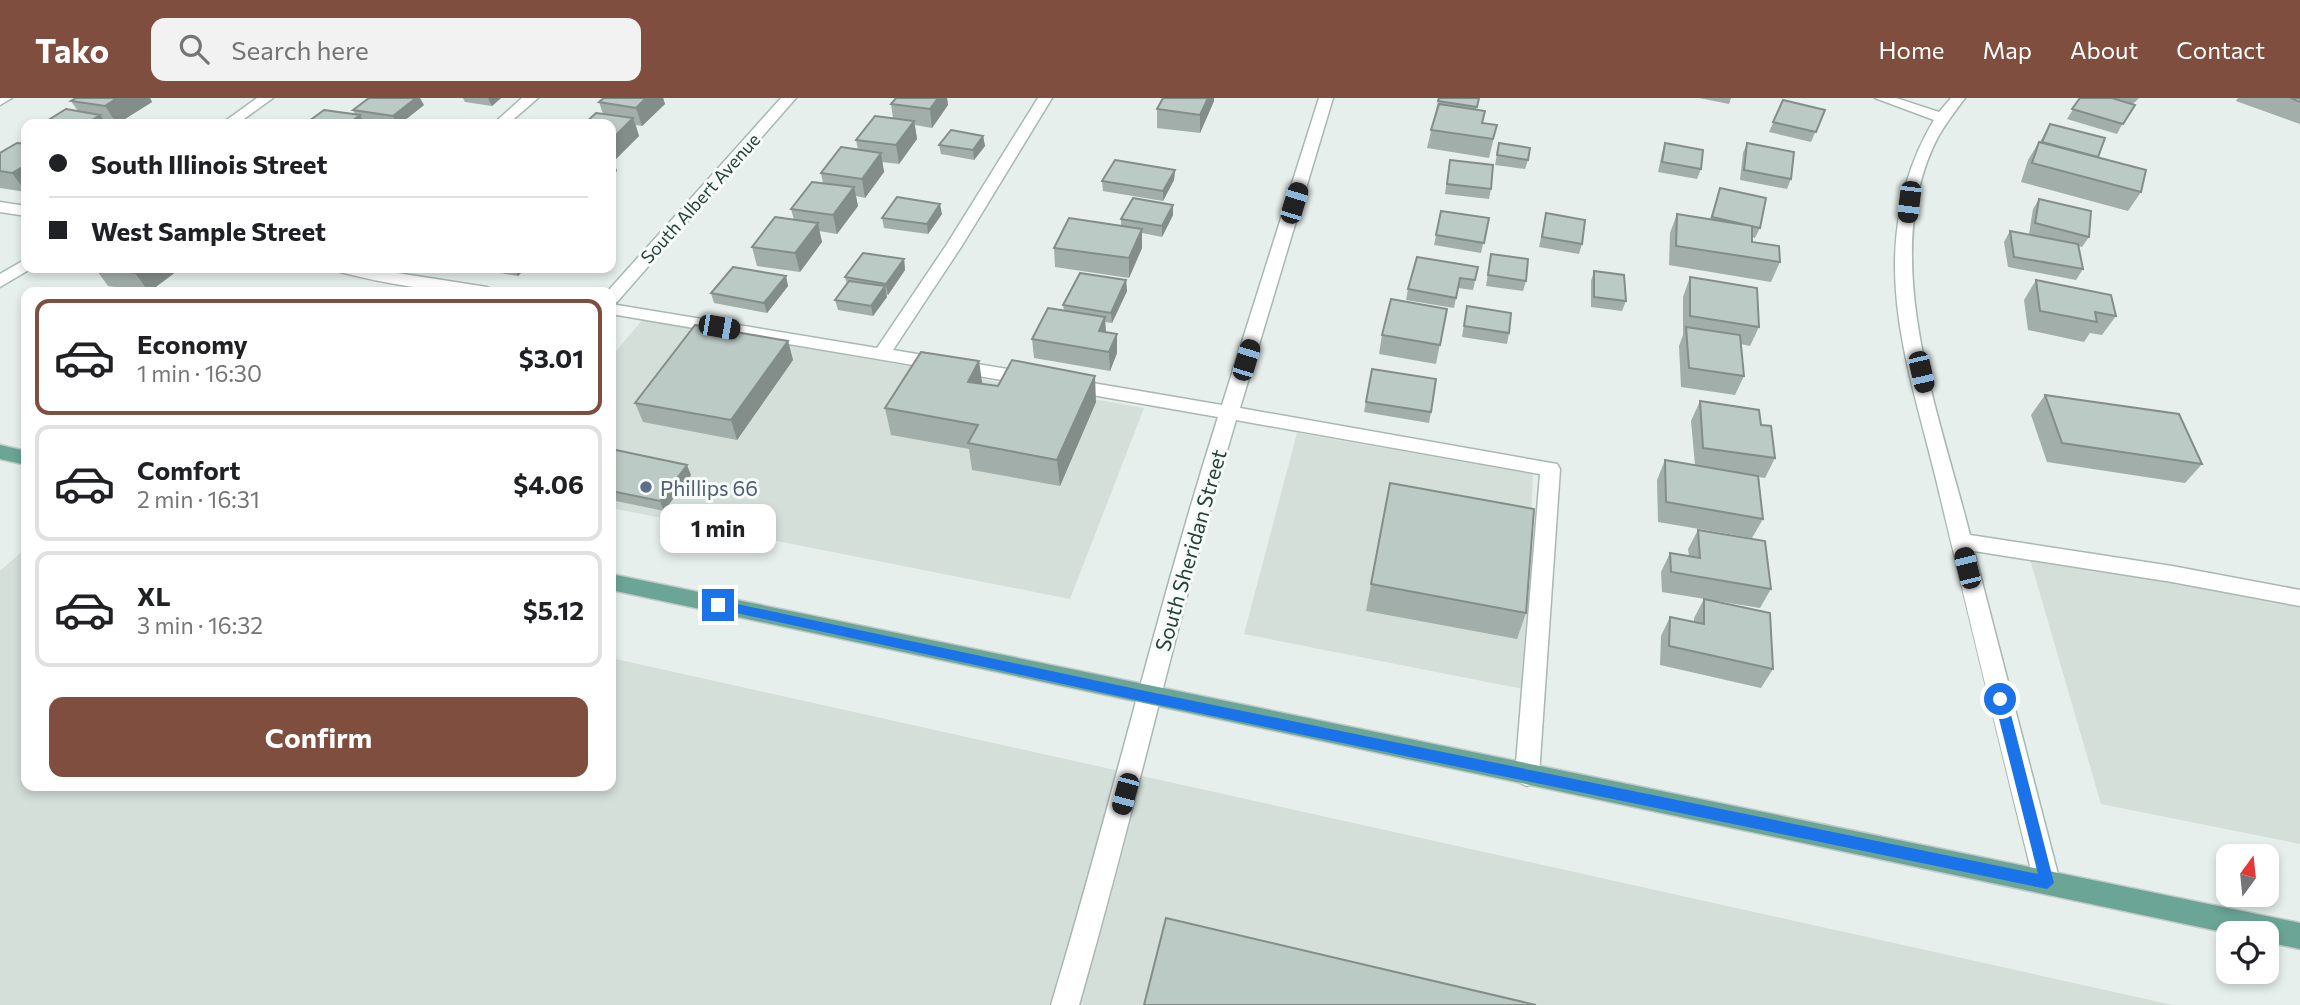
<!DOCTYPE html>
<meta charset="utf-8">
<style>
body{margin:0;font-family:Commissioner,sans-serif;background:#f2f2f2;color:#202124;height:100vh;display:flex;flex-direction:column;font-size:26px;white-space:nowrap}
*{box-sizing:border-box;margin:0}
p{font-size:23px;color:#757577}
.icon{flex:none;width:38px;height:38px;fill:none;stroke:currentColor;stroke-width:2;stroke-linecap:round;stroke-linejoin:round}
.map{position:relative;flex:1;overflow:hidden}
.side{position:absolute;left:21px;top:189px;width:595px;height:504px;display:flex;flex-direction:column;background:#fff;border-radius:14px;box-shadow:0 4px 10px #0003}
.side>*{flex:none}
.guide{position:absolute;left:21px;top:21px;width:595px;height:154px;border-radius:14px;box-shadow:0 4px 10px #0003;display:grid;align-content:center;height:154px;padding:0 28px;background:#fff}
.needle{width:46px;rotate:15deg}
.tools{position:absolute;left:2216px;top:746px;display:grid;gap:14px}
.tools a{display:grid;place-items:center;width:63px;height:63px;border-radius:14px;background:#fff;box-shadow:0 4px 10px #0003;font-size:35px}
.end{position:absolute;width:32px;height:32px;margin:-16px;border:9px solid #1a73e8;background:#fff;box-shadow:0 0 0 4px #fff}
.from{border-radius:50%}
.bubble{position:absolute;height:49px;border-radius:14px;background:#fff;box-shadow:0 4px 10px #0003;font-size:23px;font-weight:700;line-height:49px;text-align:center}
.car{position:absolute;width:21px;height:42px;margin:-21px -10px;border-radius:9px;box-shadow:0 0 5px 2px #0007;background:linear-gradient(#222 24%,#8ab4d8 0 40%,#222 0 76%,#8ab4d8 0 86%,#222 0)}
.guide b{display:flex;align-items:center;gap:24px;height:66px;font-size:26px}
.guide b+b{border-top:2px solid #e0e0e0}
.guide i{width:18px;height:18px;background:#202124}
ul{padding:12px 0 0;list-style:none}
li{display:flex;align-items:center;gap:21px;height:116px;margin:0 14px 10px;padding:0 14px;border:4px solid #e0e0e0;border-radius:14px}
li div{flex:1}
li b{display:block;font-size:26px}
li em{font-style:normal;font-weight:700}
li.on{border-color:#7f4e3f}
li>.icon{width:63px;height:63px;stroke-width:1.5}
.cta{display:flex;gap:14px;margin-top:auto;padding:14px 28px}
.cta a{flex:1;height:80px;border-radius:14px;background:#7f4e3f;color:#fff;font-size:28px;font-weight:700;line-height:80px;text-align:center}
header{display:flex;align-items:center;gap:42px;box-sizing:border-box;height:98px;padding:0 35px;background:#7f4e3f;color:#fff}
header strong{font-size:33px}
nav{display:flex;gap:38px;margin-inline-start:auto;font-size:24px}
.search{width:490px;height:63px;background:#f2f2f2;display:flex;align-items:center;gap:18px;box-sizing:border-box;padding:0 24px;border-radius:14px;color:#757577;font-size:26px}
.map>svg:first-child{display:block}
.built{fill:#d4dfda}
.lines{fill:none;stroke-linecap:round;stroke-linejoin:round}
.minor-casing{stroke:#a8b8b2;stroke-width:3}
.major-casing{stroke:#c2cac8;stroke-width:3}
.minor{fill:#fff;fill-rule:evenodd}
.major{fill:#6aa596;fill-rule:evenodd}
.wall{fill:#a1aea9}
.shaded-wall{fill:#838d89}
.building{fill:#bbcac4;stroke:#838d89;stroke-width:2}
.route{fill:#1a73e8}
.service-dot{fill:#5c6f8a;stroke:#f7fbf9;stroke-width:2.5}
.labels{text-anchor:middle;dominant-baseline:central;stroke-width:6;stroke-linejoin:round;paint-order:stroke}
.far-street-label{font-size:18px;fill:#24423a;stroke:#f7fbf9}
.service-label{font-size:21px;fill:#4e5e75;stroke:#f7fbf9;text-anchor:start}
.street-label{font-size:21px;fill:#24423a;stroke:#f7fbf9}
</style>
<header>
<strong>Tako</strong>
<div class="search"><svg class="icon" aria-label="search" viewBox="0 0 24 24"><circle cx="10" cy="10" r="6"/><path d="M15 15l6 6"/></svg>Search here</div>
<nav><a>Home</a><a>Map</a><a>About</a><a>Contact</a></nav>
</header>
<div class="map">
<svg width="2300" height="907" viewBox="0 0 2300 907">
<rect width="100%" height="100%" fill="#e6efeb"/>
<path class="built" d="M643,221L1144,310L1070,501L611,410V259Z
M1297,335L1533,376L1523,591L1244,536Z
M26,450V688H611V560L2173,907H0V473Z
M2029,458L2300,504V746L2101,706Z"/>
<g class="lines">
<defs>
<path id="minor" d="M0,0H12L0,7Z
M257,0H273L237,26H221Z
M522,0H538L508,26H493Z
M781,0H796L617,204L611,205V194H607Z
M1038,0H1052L963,146L893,252L1031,275L1038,277L1040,281L1038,285L1031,287L611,216V206L877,250L947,146Z
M1319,0H1333L1240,310L1557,366L1560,371L1539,677L1536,684L1527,688L1518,684L1515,677L1540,376L1236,322C1178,516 1135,713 1079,907H1051C1110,712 1156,514 1218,319L1069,293L1060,287L1069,281L1222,307Z
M1875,0H1896L1939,14L1951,0H1965C1955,13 1946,25 1938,39C1876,158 1940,316 1970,437L2172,468L2300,492V508L2172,484L1974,453L2060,784L2056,792L2047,796L2038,792L2034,784C2000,648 1967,512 1935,377C1918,307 1894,236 1895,163C1896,113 1908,65 1934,22Z
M0,104L26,108V118L0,114Z
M26,161V170H32L0,189V176Z
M338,170H365L487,189L496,194C443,196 391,187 340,174Z"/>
<path id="major" d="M0,347L26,353V367L0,361Z
M611,476L2300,825V851L2266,844V835H2228L611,492Z"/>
</defs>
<use href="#minor" class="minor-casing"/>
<use href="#major" class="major-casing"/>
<use href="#minor" class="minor"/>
<use href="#major" class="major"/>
</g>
<path class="wall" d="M76,0H150L152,4L117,26L106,25L107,26L78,13L71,3Z
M463,0H501L492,8L465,4Z
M604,0H663L665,6L642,28L636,27L639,38L615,62H613L617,73L611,79V26L603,16L599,4Z
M896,0H947L948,7L932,30L915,27L917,41L899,66L882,64L884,74L865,100L856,98L858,108L837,136L819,133L822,144L800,174L757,168L752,149L794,122L791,111L823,85L821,75L858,52L856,42L893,20L891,6Z
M1163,0H1214V3L1200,35L1157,30V11Z
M1479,0L1476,12L1483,25L1497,27L1489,60L1427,50L1438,3Z
M1699,0H1731L1729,6Z
M2080,0H2139L2133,6L2117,36L2067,21Z
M2238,0H2300V26L2236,3Z
M1783,2L1825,12L1811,44L1769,34Z
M424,7L400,26H386L363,23L365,26H305L355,16L353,12Z
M2050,26L2098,59L2141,94L2128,113L2021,84L2028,62L2039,44H2040Z
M983,38L985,48L974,62L941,56L939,47Z
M1499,45L1528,62L1525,71L1495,67Z
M1665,45L1701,71L1697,81L1658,74L1662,55Z
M1747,45L1791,81L1787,91L1740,82L1743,55Z
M26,46V94L0,90V55Z
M1450,62L1491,91L1489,101L1445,96Z
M1175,72L1174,82L1163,103L1103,93L1102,83Z
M1720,90L1760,130L1755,140L1752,139V144L1780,164L1771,184L1669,167L1670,135L1677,116L1710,121Z
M2039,101L2089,139L2082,149L2078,148L2083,171L2076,182L2008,169L2004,144L2010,133L2050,141L2029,136L2033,111Z
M1173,107V117L1162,139L1142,135V150L1129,180L1055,169L1054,150L1121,128V121Z
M1441,113L1489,120L1481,155L1434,147Z
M1546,115L1582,146L1579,156L1539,149Z
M942,116L928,136L884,130L882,120Z
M1491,156L1526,183L1523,193L1486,188Z
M904,161L905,172L888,197L886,196L887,199L873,218L838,212L835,202L847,186L845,179Z
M1478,169L1473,192L1458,190L1454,210L1406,202L1408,191Z
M95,170H181L149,194L108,188Z
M476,170H526L518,178L477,171Z
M1594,173L1626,203L1622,213L1591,209V183Z
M786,178L788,188L767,215L714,205L711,195Z
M1690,179L1759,229L1750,248L1741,246L1744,278L1735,297L1681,289L1679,248L1683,237V199Z
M1126,182L1127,193L1112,225L1105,224L1106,234L1117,236V255L1110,273L1034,260L1032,241L1064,212L1063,207Z
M2036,182L2116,218L2102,237L2090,235L2084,244L2028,232L2024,202Z
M1467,208L1509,235L1507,246L1462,239Z
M1447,211L1436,266L1379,256L1382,237Z
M788,243L793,262L737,342L643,324L635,305Z
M1372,271L1431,314L1429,325L1364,314Z
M982,286L1096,304L1060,388L972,372L969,351L891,337L885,310Z
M2045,297L2202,366L2185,385L2047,364L2031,317Z
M1700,303L1761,327L1775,360L1765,380L1759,379L1763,421L1752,440L1658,424L1657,382L1665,362L1695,367L1691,323Z
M611,351L691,377L664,413L611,402Z
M1390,385L1526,515L1517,541L1366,513Z
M1698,432L1771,491L1760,510L1662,494L1661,474L1670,455L1689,458L1688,451Z
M1704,501L1773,571L1761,590L1660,567L1661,538L1670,519L1694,524V520Z"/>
<path class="shaded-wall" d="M117,0H150L152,4L117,26L105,8Z
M416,0H420L424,7L400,26H397L393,18Z
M488,0H501L492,8Z
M646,0H663L665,6L642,28L636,10Z
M938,0H947L948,7L932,30L930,11Z
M1208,0H1214V3L1200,35V17Z
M100,17L107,26H85Z
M360,17L365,26H348Z
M633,20L639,38L615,62L611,49V42Z
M914,23L917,41L899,66L896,47Z
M983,38L985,48L974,62L973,52Z
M611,54L617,73L611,79Z
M881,55L884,74L865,100L862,81Z
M26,67V94L12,75Z
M1175,72L1174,82L1163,103V93Z
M854,89L858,108L837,136L833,117Z
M940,106L942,116L928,136L927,126Z
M1173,107V117L1162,139V128Z
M818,125L822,144L800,174L795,155Z
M1142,131V150L1129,180V160Z
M904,161L905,172L888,197L886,186Z
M142,170H181L149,194L135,175Z
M515,170H526L518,178Z
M786,178L788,188L767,215L764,205Z
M1126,182L1127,193L1112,225L1111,215Z
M885,188L887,199L873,218L871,208Z
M1105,219L1106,238L1099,233Z
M1117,236V255L1110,273L1109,254Z
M788,243L793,262L737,342L731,322Z
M979,263L983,290L968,284Z
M1095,278L1096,304L1060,388L1057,362Z
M687,367L691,377L664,413L660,403Z"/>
<path class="building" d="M76,0H117L105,8L71,3Z
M369,0H416L393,18L353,12Z
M604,0H646L636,10L599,4Z
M896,0H938L930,11L891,6Z
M1163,0H1208L1200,17L1157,11Z
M1439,0H1479L1477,9L1438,3Z
M2080,0H2112L2135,7L2123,26L2072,11Z
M2291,0H2300V4Z
M1783,2L1825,12L1816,34L1773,24Z
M1439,6L1485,13L1482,25L1497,27L1493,41L1431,32Z
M66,11L100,17L85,26H42Z
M324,12L360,17L348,26H305Z
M596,15L633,20L611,42V26H584Z
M875,18L914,23L896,47L856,42Z
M2050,26L2105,40L2098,59L2042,44Z
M951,32L983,38L973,52L939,47Z
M2039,44L2146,72L2141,94L2032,65Z
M17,45L26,46V67L12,75L0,73V55Z
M1499,45L1530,50L1528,62L1497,57Z
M1665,45L1703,52L1701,71L1662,64Z
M1747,45L1794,54L1791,81L1744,72Z
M841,49L881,55L862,81L821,75Z
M1115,62L1175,72L1163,93L1102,83Z
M1450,62L1493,67L1491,91L1447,86Z
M812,84L854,89L833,117L791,111Z
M1720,90L1766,100L1760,130L1712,119Z
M897,99L940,106L927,126L882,120Z
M1133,100L1173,107L1162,128L1121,121Z
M2039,101L2091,113L2089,139L2035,125Z
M1441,113L1489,120L1484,145L1436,137Z
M1546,115L1585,122L1582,146L1542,139Z
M1677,116L1752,128V144L1779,148L1780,164L1676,148Z
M775,119L818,125L795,155L752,149Z
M1069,120L1142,131L1129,160L1054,150Z
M2010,133L2078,146L2083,171L2014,159Z
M863,155L904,161L886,186L845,179Z
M1491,156L1528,161L1526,183L1488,177Z
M1417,159L1478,169L1475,182L1460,180L1456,200L1408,191Z
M733,169L786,178L764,205L711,195Z
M102,170H142L135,175Z
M1594,173L1624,177L1626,203L1594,199Z
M1080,175L1126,182L1111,215L1063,207Z
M1690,179L1757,190L1759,229L1690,218Z
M2036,182L2111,197L2116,218L2095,214L2097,224L2040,213Z
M849,183L885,188L871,208L835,202Z
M1391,201L1447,211L1440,247L1382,237Z
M1467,208L1511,215L1509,235L1464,228Z
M1048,210L1105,219L1099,233L1117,236L1109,254L1032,241Z
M695,227L788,243L731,322L635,305Z
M1686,229L1740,237L1744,278L1689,270Z
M921,254L979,263L968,284L998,288L1012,262L1095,278L1057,362L968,345L978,327L885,310Z
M1372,271L1436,281L1431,314L1366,304Z
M2045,297L2179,316L2202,366L2062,345Z
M1700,303L1759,312L1761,327L1771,328L1775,360L1703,350Z
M611,351L687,367L660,403L611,393Z
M1665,362L1758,378L1763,421L1666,404Z
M1390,385L1534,411L1526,515L1371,486Z
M1698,432L1765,443L1771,491L1671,474L1670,455L1700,460Z
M1704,501L1770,515L1773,571L1669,548L1670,519L1704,526Z
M1166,820L1536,907H1144Z"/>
<path class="route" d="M718,502L1150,594L2038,776L1994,601L2000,596L2007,601L2054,785L2047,791L1150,605L718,511L712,507Z"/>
<circle class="service-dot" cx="646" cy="389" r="7"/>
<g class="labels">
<g class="far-street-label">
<text transform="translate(700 100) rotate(-48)">South Albert Avenue</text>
</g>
<g class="service-label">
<text x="660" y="389">Phillips 66</text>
</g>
<g class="street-label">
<text transform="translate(1190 452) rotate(-74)">South Sheridan Street</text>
</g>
</g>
</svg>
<div class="tools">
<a><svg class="needle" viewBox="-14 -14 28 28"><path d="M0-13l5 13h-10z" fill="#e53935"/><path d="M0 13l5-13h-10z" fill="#757577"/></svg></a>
<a><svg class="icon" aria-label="locate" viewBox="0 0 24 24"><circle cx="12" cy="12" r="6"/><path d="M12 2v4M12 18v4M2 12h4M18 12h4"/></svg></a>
</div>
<i class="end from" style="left:2000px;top:601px"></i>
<i class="end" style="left:718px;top:507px"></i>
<div class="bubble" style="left:660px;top:406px;width:116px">1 min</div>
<i class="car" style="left:1909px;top:104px;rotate:187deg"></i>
<i class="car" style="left:1294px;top:105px;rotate:17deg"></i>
<i class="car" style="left:719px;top:229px;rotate:100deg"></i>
<i class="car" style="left:1246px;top:262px;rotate:17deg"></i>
<i class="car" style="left:1921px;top:274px;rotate:167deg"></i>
<i class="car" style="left:1967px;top:470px;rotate:346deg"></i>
<i class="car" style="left:1125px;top:696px;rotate:195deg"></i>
<div class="guide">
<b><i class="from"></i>South Illinois Street</b>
<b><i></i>West Sample Street</b>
</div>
<section class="side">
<ul>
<li class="on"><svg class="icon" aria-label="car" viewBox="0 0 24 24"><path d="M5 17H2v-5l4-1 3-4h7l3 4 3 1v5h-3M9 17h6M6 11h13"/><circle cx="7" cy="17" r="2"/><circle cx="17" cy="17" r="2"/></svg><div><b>Economy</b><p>1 min · 16:30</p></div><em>$3.01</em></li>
<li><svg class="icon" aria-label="car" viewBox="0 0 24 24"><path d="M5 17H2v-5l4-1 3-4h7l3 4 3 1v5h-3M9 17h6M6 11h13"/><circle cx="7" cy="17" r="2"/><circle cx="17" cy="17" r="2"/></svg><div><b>Comfort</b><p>2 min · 16:31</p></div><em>$4.06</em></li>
<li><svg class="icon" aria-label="car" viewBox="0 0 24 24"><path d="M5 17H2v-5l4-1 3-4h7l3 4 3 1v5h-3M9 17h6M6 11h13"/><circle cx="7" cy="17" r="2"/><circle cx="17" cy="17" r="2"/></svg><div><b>XL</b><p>3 min · 16:32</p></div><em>$5.12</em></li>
</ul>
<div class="cta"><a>Confirm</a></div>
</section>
</div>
